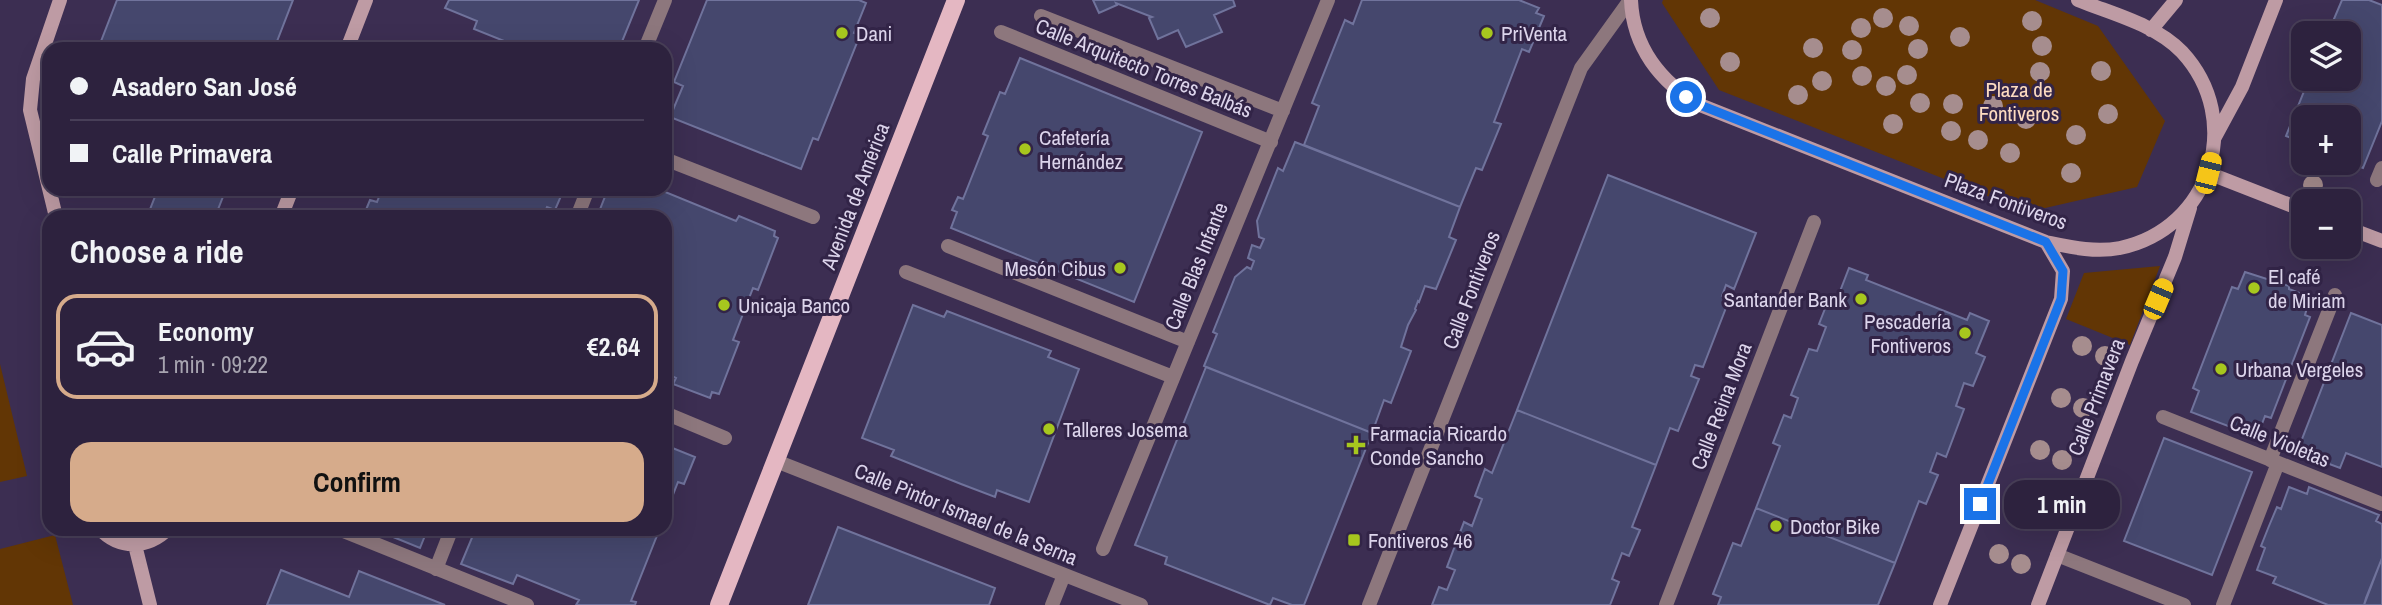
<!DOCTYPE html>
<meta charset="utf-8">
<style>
body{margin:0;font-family:"Archivo Narrow",sans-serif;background:#392f49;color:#f1f3f6;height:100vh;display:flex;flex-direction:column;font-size:26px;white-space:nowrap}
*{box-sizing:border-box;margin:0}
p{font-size:23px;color:#a7a4b0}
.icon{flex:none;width:38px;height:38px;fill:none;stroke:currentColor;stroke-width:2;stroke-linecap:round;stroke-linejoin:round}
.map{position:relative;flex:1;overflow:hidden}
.sheet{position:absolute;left:42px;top:210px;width:630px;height:326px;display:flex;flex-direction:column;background:#2d223e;border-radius:21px;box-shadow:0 7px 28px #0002,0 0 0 2px #483f58}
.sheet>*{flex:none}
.top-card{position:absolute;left:42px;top:42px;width:630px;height:154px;border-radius:21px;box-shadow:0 7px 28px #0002,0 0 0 2px #483f58;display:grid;align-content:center;height:154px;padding:0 28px;background:#2d223e}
.fabs{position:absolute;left:2291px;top:21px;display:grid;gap:14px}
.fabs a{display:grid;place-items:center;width:70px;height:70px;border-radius:14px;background:#2d223e;box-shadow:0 7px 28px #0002,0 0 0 2px #483f58;font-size:35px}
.end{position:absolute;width:32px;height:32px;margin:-16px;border:9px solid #1a73e8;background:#fff;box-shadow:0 0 0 4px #fff}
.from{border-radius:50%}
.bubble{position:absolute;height:49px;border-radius:21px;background:#2d223e;box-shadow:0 7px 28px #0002,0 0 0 2px #483f58;font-size:23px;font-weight:700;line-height:49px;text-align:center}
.car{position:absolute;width:21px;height:42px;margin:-21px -10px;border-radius:9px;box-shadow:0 0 5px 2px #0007;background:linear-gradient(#f5c518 24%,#345 0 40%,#f5c518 0 76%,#345 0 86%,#f5c518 0)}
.top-card b{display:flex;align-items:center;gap:24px;height:66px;font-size:26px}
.top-card b+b{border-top:2px solid #483f58}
.top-card i{width:18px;height:18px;background:#f1f3f6}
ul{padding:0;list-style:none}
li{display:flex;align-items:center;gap:21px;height:105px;margin:0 14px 10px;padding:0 14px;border:4px solid #483f58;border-radius:21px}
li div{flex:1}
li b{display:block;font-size:26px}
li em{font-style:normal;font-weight:700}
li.active{border-color:#d6ab8b}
li>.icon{width:63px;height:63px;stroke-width:1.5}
h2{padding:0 28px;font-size:32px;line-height:84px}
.cta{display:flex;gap:14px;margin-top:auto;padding:14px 28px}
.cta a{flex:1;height:80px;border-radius:21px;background:#d6ab8b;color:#111;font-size:28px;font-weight:700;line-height:80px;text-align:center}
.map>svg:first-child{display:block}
.green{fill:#623605}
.building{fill:#45476d;stroke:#70739c;stroke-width:2}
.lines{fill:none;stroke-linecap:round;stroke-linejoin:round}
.pedestrian{stroke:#8d777d;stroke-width:14}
.minor{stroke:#8d777d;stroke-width:14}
.tertiary{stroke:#8d777d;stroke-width:14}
.secondary{stroke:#be9ba4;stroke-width:14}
.primary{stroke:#e4b7c2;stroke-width:18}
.tree{fill:#a68d8e}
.route{stroke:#1a73e8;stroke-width:9}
.poi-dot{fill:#a7c71e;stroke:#322447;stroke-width:2.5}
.labels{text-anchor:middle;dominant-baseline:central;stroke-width:6;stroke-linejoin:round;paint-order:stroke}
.poi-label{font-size:21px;fill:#dcd4eb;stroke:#322447;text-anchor:start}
.street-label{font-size:21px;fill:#dcd4eb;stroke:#322447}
.park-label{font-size:21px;fill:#fcdbc0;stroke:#322447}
</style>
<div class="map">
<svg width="2382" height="605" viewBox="0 0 2382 605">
<rect width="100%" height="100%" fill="#3c2e52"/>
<path class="green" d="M1663,0H2035L2098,26L2165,121L2137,187L2028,212L1719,90L1662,3Z
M2160,266L2130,345L2066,319L2084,273Z
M0,364L27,476L0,482Z
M55,535L73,605H0V549Z"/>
<path class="building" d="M117,0H293L274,49H98Z
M449,0H639L619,49H524L474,29L477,21L445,8Z
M707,0H859L866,3L854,33L860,35L818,140L813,138L801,169L670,117L683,86L674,82Z
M1093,0H1233L1235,6L1214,15L1222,32L1186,47L1178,30L1158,39L1149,18L1152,17L1116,3L1117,5L1099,13Z
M1362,0H1519L1539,8L1536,13L1544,16L1529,52L1522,49L1494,122L1501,124L1482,170L1476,168L1460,207L1304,145L1319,106L1312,103L1345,20L1353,24Z
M2342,0H2369L2382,5V121L2363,168L2348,162V117H2303V143L2286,136L2309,79H2348V33H2328Z
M1020,58L1202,132L1134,302L951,228L957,212L952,210L958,197L963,199L988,136L983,134L1000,92L1005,94Z
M1295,142L1460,207L1449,237L1456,240L1436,289L1425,286L1419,302L1418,301L1415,309L1416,310L1408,325L1401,347L1411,351L1391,403L1384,400L1372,433L1204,366L1217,334L1213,332L1235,277L1247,267L1251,269L1254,261L1248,258L1252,245L1260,248L1264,239L1259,237L1257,221L1278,168L1283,171Z
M1608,175L1756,233L1734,289L1726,285L1722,296L1729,300L1703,367L1695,365L1691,376L1699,379L1678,431L1670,428L1656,465L1517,410Z
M158,189H226L215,217H147Z
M382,189H564L555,210L547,207L543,217H363L370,200L377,202Z
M608,189H658L736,221L739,216L775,231L774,236L778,238L758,290L753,288L733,340L739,342L719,394L712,392L710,398L673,384L676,378L665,373V217H597Z
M1849,268L1868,275L1866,280L1967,320L1970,313L1989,321L1976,353L1985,357L1973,386L1964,383L1956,406L1964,409L1946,457L1937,453L1930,472L1938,475L1926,504L1919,501L1895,563L1756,508L1780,446L1773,443L1784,415L1791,418L1798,398L1791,395L1809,349L1817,351L1826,327L1819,324L1830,296L1837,299Z
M2245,272L2289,286V289L2310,297L2305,315L2310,317L2271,418L2265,416L2257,437L2191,412L2199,391L2193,388L2232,287L2238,289Z
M913,305L944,317L947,311L1051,351L1048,357L1079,369L1029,502L997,490L995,497L961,484L891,456L894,450L862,438Z
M2351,313L2382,325V467L2346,453L2340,468L2297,452Z
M1206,367L1372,433L1304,605H1292L1273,598L1270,605L1165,564L1167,557L1135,545Z
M1517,410L1656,465L1632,527L1640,530L1629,556L1622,553L1612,579L1619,582L1610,605H1432L1439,587L1447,590L1455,570L1447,567L1464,522L1472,526L1482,499L1475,496L1485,469L1492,473Z
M2164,438L2252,472L2212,575L2124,541Z
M665,445L695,457L684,484L678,482L665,515Z
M2289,487L2307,494L2309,487L2379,515L2376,521L2382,524V558L2364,605H2328L2273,583L2276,577L2257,570L2265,548L2261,546L2269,526L2277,507L2281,509Z
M1756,508L1895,563L1878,605H1718L1721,597L1713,594L1733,543L1741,546Z
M838,527L995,588L989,605H808Z
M371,528H428L420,548Z
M476,528H660L631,601L636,602L635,605H576L579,600L517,575L513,584L461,564Z
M2382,558V605H2364L2366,598Z
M281,570L349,597L359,571L445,605H267Z"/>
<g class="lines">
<path class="pedestrian" d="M1041,16L1283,111
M1001,32L1271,142
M416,47L422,49
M665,159L813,217
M948,246L1188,342
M906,272L1173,377
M665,413L725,438
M336,528L527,605
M1103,549L1328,0
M436,569L452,528
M1666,605L1814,222"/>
<path class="minor" d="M645,49L665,0
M2377,180L2382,168
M577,217L588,189
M2163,417L2382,504
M2270,460L2335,295
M776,461L1141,605
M2057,555L2184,605
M1052,605L1064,575
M2223,605L2278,463"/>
<path class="tertiary" d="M1369,605L1581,68L1630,0"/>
<path class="secondary" d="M1631,0C1633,47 1660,82 1700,105L2046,242C2070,247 2095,253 2120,248C2211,229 2245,120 2182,52C2155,24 2112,14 2078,0
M2151,30L2176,0
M347,49L366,0
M2215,137L2242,87L2276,0
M2208,173L2303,210
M56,217L30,110L33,79L60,0
M281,217L292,189
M2348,228L2382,241
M99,528C119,550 148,549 169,528
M135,545L150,605
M1940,605L2061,299L2063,271L2046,242
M2038,605L2132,361L2175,257L2190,208"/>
<path class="primary" d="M719,605L956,0"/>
</g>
<g class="tree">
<circle cx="1710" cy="18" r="10"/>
<circle cx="1883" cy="18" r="10"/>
<circle cx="2032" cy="21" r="10"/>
<circle cx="1909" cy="26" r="10"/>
<circle cx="1861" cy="28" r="10"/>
<circle cx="1960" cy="37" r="10"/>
<circle cx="2042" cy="46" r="10"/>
<circle cx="1813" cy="48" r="10"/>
<circle cx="1918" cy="49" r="10"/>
<circle cx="1852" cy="50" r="10"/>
<circle cx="1730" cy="62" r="10"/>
<circle cx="2101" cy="71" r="10"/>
<circle cx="2040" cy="72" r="10"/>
<circle cx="1907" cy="75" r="10"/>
<circle cx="1862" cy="76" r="10"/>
<circle cx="1822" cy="81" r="10"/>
<circle cx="1886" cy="86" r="10"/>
<circle cx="1798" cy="95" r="10"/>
<circle cx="1920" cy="103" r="10"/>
<circle cx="1953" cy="104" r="10"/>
<circle cx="1993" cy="106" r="10"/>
<circle cx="2108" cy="114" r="10"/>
<circle cx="2026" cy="119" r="10"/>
<circle cx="1893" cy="124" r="10"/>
<circle cx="1951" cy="131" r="10"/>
<circle cx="2076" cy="135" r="10"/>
<circle cx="1978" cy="140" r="10"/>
<circle cx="2010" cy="153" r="10"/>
<circle cx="2071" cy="173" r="10"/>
<circle cx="2313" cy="185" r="10"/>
<circle cx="2082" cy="346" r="10"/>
<circle cx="2105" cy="356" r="10"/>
<circle cx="2061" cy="398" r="10"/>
<circle cx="2083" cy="408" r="10"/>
<circle cx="2040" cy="450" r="10"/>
<circle cx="2062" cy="460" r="10"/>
<circle cx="2019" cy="502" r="10"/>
<circle cx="2042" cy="512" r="10"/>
<circle cx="1999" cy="554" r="10"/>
<circle cx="2021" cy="564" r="10"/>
</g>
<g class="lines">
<path class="route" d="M1686,97L1700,105L2046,242L2063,271L2061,299L1980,504"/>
</g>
<g class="poi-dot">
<circle cx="842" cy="33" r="7"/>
<circle cx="1487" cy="33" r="7"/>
<circle cx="1025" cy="149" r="7"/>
<circle cx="1120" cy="268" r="7"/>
<circle cx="2254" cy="288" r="7"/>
<circle cx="1861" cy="299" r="7"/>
<circle cx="724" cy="305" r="7"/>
<circle cx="1965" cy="333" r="7"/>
<circle cx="2221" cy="369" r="7"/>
<circle cx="1049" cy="429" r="7"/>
<path d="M1352.5 434.5h7v7h7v7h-7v7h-7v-7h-7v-7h7z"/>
<circle cx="1776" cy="526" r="7"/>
<rect x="1347" y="533" width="14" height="14" rx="3.5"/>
</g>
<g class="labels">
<g class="poi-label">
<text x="856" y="33">Dani</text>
<text x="1501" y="33">PriVenta</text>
<text x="1039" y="137">Cafetería<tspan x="1039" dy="24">Hernández</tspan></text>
<text x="1106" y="268" text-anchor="end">Mesón Cibus</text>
<text x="2268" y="276">El café<tspan x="2268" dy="24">de Miriam</tspan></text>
<text x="1847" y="299" text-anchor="end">Santander Bank</text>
<text x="738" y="305">Unicaja Banco</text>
<text x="1951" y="321" text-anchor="end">Pescadería<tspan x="1951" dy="24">Fontiveros</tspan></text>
<text x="2235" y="369">Urbana Vergeles</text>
<text x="1063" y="429">Talleres Josema</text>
<text x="1370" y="433">Farmacia Ricardo<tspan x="1370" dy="24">Conde Sancho</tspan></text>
<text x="1790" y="526">Doctor Bike</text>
<text x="1368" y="540">Fontiveros 46</text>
</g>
<g class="street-label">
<text transform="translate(1144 68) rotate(22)">Calle Arquitecto Torres Balbás</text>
<text transform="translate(855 196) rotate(-69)">Avenida de América</text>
<text transform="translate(2006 201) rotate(20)">Plaza Fontiveros</text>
<text transform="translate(1196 266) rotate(-68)">Calle Blas Infante</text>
<text transform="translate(1471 290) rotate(-69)">Calle Fontiveros</text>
<text transform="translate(2096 397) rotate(-69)">Calle Primavera</text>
<text transform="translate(1721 406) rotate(-69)">Calle Reina Mora</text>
<text transform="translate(2280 441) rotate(22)">Calle Violetas</text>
<text transform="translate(966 514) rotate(22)">Calle Pintor Ismael de la Serna</text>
</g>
<g class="park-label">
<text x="2019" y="89">Plaza de<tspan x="2019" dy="24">Fontiveros</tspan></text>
</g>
</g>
</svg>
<div class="fabs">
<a><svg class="icon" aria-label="layers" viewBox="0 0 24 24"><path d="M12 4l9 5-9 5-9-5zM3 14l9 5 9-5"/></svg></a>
<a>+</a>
<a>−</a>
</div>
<i class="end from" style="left:1686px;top:97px"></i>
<i class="end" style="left:1980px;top:504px"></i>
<div class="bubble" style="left:2004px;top:480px;width:116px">1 min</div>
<i class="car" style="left:2208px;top:173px;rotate:14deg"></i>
<i class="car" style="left:2158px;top:299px;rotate:23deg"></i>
<div class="top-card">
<b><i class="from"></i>Asadero San José</b>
<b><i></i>Calle Primavera</b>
</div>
<section class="sheet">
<h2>Choose a ride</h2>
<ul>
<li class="active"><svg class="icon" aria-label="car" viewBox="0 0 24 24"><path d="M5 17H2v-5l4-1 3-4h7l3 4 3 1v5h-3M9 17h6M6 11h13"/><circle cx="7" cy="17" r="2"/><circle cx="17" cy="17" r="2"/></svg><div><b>Economy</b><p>1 min · 09:22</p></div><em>€2.64</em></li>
</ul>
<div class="cta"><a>Confirm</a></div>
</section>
</div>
